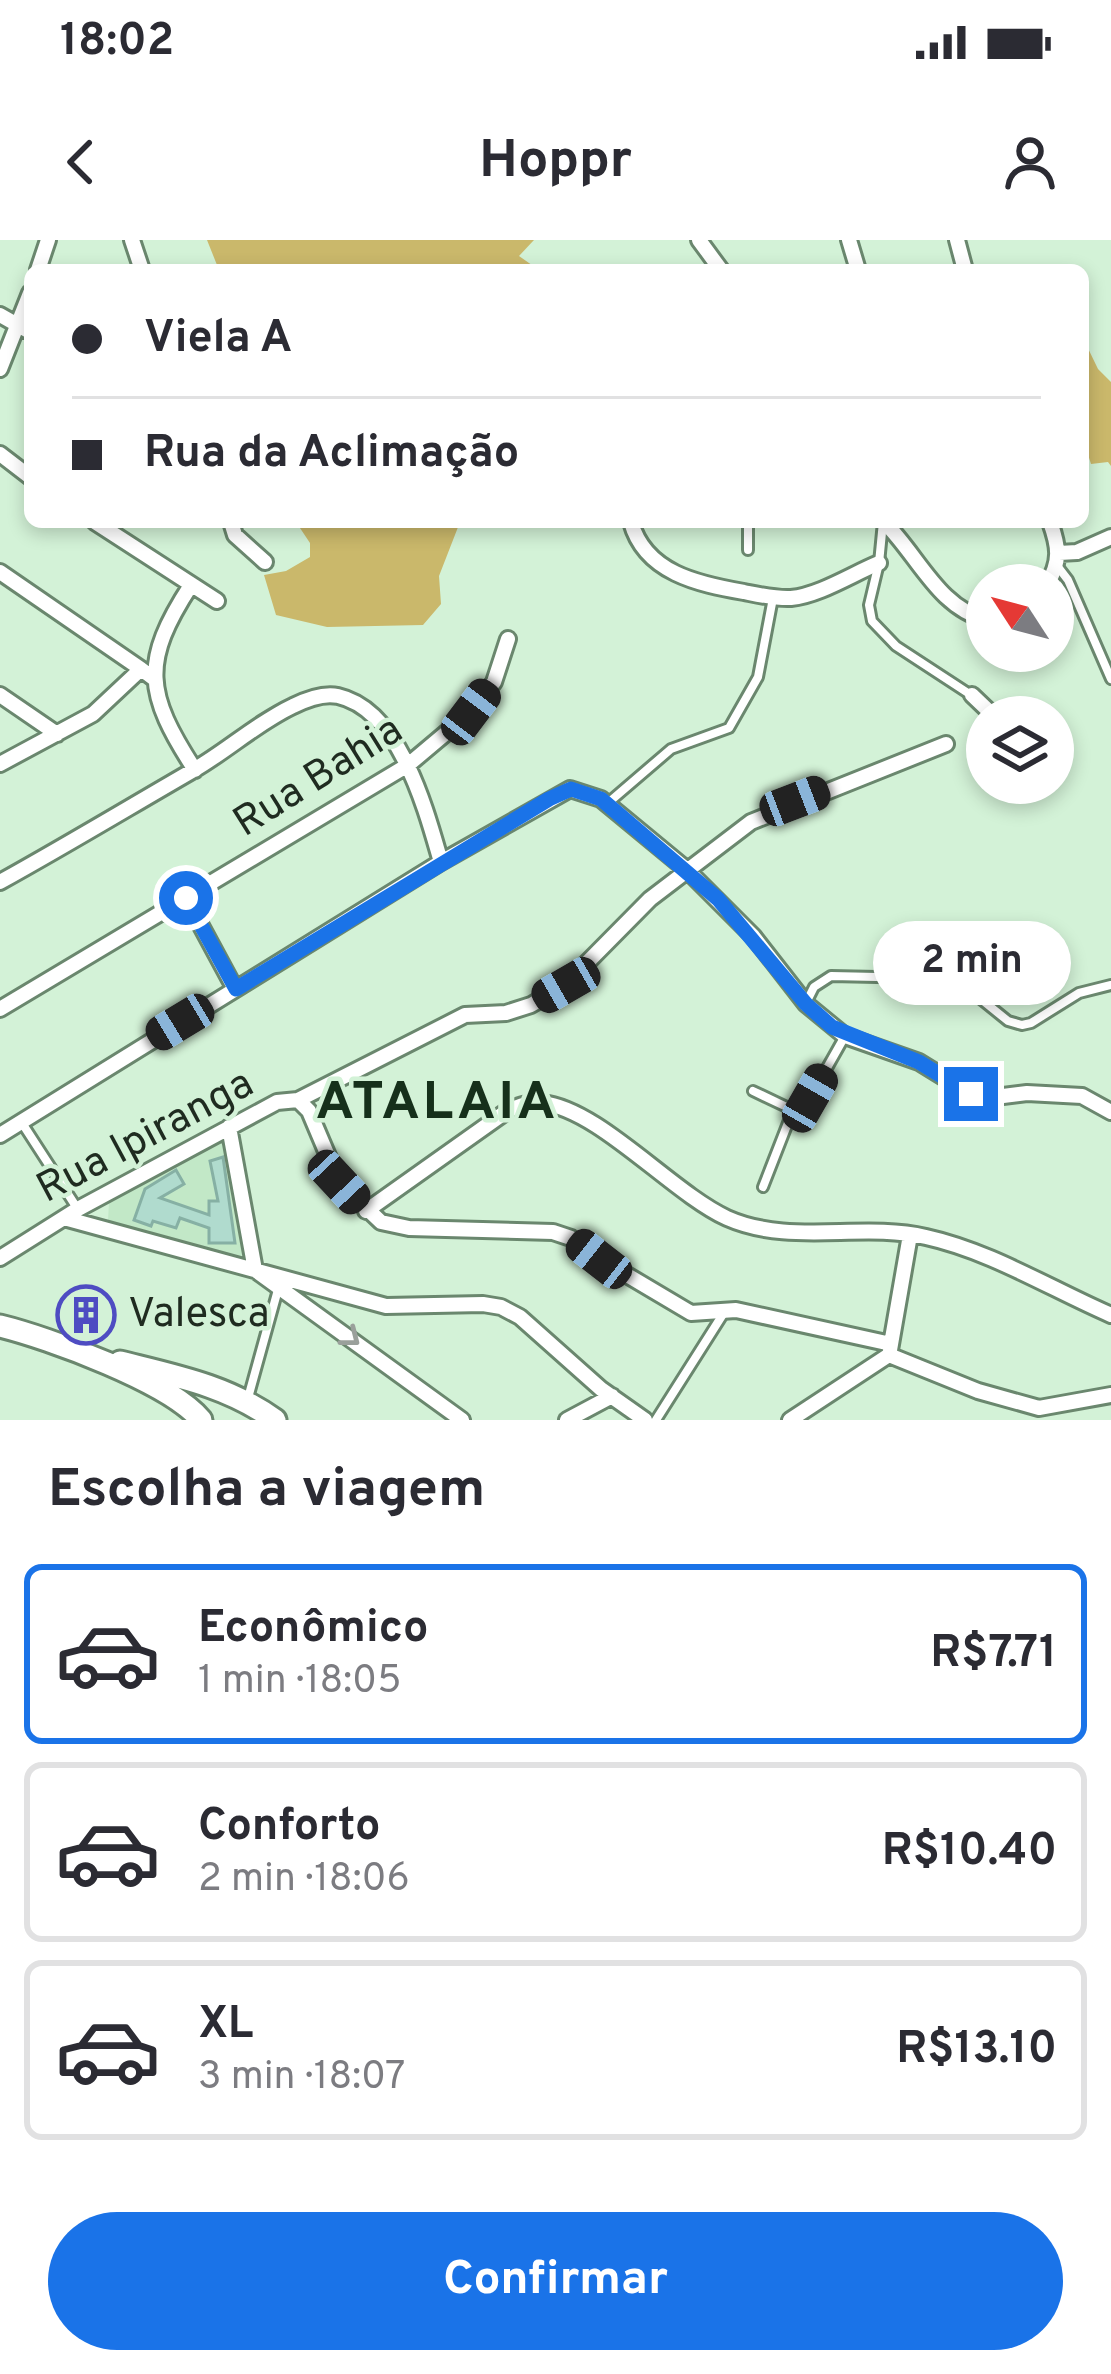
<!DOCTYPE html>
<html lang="pt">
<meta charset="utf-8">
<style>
body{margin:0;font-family:Overpass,sans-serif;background:#f2f2f3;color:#2b2b33;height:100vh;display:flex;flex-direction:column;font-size:45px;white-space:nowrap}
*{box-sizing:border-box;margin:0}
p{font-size:39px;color:#7c7c81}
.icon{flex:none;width:66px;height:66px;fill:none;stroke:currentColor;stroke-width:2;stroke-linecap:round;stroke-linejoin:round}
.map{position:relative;height:1180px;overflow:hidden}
.details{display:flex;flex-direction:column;background:#fff;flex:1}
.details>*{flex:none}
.hud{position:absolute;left:24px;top:24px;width:1065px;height:264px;border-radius:18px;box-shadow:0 6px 18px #0003;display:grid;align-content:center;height:264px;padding:0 48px;background:#fff}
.needle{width:78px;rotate:306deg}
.controls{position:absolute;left:966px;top:324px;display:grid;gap:24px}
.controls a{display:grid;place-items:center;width:108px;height:108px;border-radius:50%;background:#fff;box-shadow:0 6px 18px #0003;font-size:60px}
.end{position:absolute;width:54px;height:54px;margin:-27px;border:15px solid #1a73e8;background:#fff;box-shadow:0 0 0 6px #fff}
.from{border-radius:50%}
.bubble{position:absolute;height:84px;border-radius:42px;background:#fff;box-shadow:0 6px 18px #0003;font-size:39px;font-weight:700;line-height:84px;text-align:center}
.car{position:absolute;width:36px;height:72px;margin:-36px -18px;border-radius:15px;box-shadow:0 0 9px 3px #0007;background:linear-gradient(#222 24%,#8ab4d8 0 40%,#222 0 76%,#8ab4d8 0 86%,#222 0)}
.hud b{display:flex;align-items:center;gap:42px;height:114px;font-size:45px}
.hud b+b{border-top:3px solid #e1e1e2}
.hud i{width:30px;height:30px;background:#2b2b33}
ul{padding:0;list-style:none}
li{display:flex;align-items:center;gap:36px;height:180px;margin:0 24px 18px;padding:0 24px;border:6px solid #e1e1e2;border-radius:18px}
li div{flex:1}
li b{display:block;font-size:45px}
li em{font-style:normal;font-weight:700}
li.active{border-color:#1a73e8}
li>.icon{width:108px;height:108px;stroke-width:1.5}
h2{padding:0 48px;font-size:54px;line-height:144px}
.action{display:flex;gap:24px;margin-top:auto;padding:24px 48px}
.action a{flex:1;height:138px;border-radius:72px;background:#1a73e8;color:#fff;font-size:48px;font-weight:700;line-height:138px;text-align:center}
.status{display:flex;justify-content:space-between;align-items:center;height:84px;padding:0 60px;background:#fff;direction:ltr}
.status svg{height:33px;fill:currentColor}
header{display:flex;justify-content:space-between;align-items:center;height:156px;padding:0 48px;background:#fff;font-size:54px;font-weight:700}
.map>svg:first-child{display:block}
.built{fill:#c2e8c7}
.green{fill:#cab86b}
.building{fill:#b0dbce;stroke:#86b0a4;stroke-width:3}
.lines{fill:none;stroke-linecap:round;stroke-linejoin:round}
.lane-casing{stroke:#6a876e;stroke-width:14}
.street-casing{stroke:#6a876e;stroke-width:20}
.secondary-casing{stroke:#6a876e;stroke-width:27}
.lane{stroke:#fff;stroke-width:8}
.street{stroke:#fff;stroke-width:14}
.secondary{stroke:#fff;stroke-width:21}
.oneway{stroke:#9aa09b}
.route{stroke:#1a73e8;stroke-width:15}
.labels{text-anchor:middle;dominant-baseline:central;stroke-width:9;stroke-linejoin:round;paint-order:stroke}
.street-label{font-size:42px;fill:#1f2b20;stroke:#d3f2d7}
.poi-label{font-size:42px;fill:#1f2b20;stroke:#d3f2d7;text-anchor:start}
.district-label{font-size:54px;font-weight:bold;letter-spacing:3px;fill:#16301b;stroke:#d3f2d7}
</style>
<div class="status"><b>18:02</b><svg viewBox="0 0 49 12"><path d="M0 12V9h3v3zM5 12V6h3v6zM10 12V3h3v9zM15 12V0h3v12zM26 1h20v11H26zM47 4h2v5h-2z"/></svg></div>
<header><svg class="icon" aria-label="back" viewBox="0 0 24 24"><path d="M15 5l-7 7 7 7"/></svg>Hoppr<svg class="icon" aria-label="person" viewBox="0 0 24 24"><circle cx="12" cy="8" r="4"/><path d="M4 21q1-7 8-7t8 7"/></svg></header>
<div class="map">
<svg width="1111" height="1180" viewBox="0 0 1111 1180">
<rect width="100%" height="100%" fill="#d3f2d7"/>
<path class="built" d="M224,897L244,1018L108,981L109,962Z"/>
<path class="green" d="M207,0H534L519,16L539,30H219Z
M1083,98L1098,129L1111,142V226L1108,222L1091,224L1083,199Z
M296,282H460L439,336L441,364L423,385L327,387L276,375L264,335L286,331L310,317V303Z"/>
<path class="building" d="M223,917L235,1003H209V988L180,978L176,988L153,981L151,986L134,980L145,949L176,930L184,944L160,958L209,975V961H218L210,921Z
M88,1054L100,1056L94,1092L75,1089L78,1060L86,1061Z"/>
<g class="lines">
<defs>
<path id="lane" d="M748,282V310
M883,282L879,323L869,365L872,381L896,406L971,455
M1058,327L1068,340L1111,439
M608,563L671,509L729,488L758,437L773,358
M806,763L814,747L831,736L923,738L966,747L1008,781L1022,785L1031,783L1079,753L1111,745
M753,851L793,870
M22,883L77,968
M763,947L793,870L810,858L845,796
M248,1158L279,1046
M656,1180L725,1071"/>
<path id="street" d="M132,0L142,30
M699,0L721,30
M849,0L858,30
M957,0L965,30
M38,30L48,0
M0,75L30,92
M0,129L30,53
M0,214L30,237
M95,282L217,361
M231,282L235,295L265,322
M631,282C645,333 698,344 744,352C759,355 776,359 791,358C820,355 852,334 879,323
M884,282C918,315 938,368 987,380
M1059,313L1077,312L1111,297
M0,332L141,429
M191,345C141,422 145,453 195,530
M1047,345C1061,321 1059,307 1050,282
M0,455L57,494
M972,455L995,477
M0,524L93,474L141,429L153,438
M0,642C65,606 128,568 192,531C227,511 257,483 293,466C305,460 324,453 338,456C400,470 426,570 441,622
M186,658L235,749
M0,769L408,525L471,472L494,442L508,399
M298,860L309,871L339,942L381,982L409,988L553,992L571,998L600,1019L691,1073L736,1070L891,1104
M229,887L255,1030L462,1180
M0,895L441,622L570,549L601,559L687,630L753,696L806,764L845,796L919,822L971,854L987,858L1027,853L1082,856L1111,872
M366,971L507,871C519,866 529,862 542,863C599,869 671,952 727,978C790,1006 861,982 926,997C990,1011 1051,1049 1111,1075
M64,978L386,1066L483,1064L501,1067L520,1077L601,1149L645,1180
M0,1018L78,969L277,862L298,860L465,775L506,773L531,765L565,745L650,659L751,582L946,504
M890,1110L910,995
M889,1115L978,1151L1039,1168L1111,1155
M567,1180L612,1156
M790,1180L889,1115"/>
<path id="secondary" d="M0,1086C49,1098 170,1142 201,1180
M120,1122C176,1136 228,1146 275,1180"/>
</defs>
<use href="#lane" class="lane-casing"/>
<use href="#street" class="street-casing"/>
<use href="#secondary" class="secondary-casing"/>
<use href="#lane" class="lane"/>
<use href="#street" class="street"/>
<use href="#secondary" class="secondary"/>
</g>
<defs><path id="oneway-chevron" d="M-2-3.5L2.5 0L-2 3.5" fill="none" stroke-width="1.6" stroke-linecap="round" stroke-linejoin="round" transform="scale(3)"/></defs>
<use class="oneway" href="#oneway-chevron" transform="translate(351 1098) rotate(38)"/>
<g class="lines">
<path class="route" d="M186,658L236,749L549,559L571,549L601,559L718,659L806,764L832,787L919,822L971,854"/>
</g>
<defs>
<symbol id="building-ring" viewBox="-11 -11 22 22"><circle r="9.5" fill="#d3f2d7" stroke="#4e4cc2" stroke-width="1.5"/><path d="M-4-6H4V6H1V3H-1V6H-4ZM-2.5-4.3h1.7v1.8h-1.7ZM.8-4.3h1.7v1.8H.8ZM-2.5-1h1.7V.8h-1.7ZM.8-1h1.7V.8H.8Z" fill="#4e4cc2"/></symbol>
</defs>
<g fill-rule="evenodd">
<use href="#building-ring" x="53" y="1042" width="66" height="66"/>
</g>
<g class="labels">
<g class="street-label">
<text transform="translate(319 538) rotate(-32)">Rua Bahia</text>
<text transform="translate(146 898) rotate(-28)">Rua Ipiranga</text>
</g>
<g class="poi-label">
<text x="128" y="1075">Valesca</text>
</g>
<g class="district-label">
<text x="437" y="864">ATALAIA</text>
</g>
</g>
</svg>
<div class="controls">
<a><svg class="needle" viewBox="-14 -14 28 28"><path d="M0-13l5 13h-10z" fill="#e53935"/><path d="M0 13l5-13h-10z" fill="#7c7c81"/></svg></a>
<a><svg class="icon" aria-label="layers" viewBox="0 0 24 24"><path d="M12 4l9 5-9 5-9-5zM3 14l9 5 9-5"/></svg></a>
</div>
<i class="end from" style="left:186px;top:658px"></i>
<i class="end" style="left:971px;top:854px"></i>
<div class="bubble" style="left:873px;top:681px;width:198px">2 min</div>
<i class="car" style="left:471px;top:472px;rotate:37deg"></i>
<i class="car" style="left:795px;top:561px;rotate:69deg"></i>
<i class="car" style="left:566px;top:745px;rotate:240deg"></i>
<i class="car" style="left:180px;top:782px;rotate:239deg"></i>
<i class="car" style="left:810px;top:858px;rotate:30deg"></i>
<i class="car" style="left:339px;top:942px;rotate:137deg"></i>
<i class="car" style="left:599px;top:1019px;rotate:308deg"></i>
<div class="hud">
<b><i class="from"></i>Viela A</b>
<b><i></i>Rua da Aclimação</b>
</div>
</div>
<section class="details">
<h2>Escolha a viagem</h2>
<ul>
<li class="active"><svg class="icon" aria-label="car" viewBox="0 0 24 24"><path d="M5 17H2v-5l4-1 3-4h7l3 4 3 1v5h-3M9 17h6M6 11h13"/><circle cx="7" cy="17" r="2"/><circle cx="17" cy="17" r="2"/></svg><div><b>Econômico</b><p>1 min · 18:05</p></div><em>R$7.71</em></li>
<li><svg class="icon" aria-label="car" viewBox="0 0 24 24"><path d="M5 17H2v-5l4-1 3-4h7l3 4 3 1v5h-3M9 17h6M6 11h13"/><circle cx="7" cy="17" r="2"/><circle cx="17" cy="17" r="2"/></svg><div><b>Conforto</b><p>2 min · 18:06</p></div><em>R$10.40</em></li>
<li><svg class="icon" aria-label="car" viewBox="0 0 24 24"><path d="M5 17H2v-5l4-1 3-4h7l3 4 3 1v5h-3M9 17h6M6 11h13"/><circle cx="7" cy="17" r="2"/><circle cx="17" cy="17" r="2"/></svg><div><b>XL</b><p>3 min · 18:07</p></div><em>R$13.10</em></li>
</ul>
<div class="action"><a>Confirmar</a></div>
</section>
